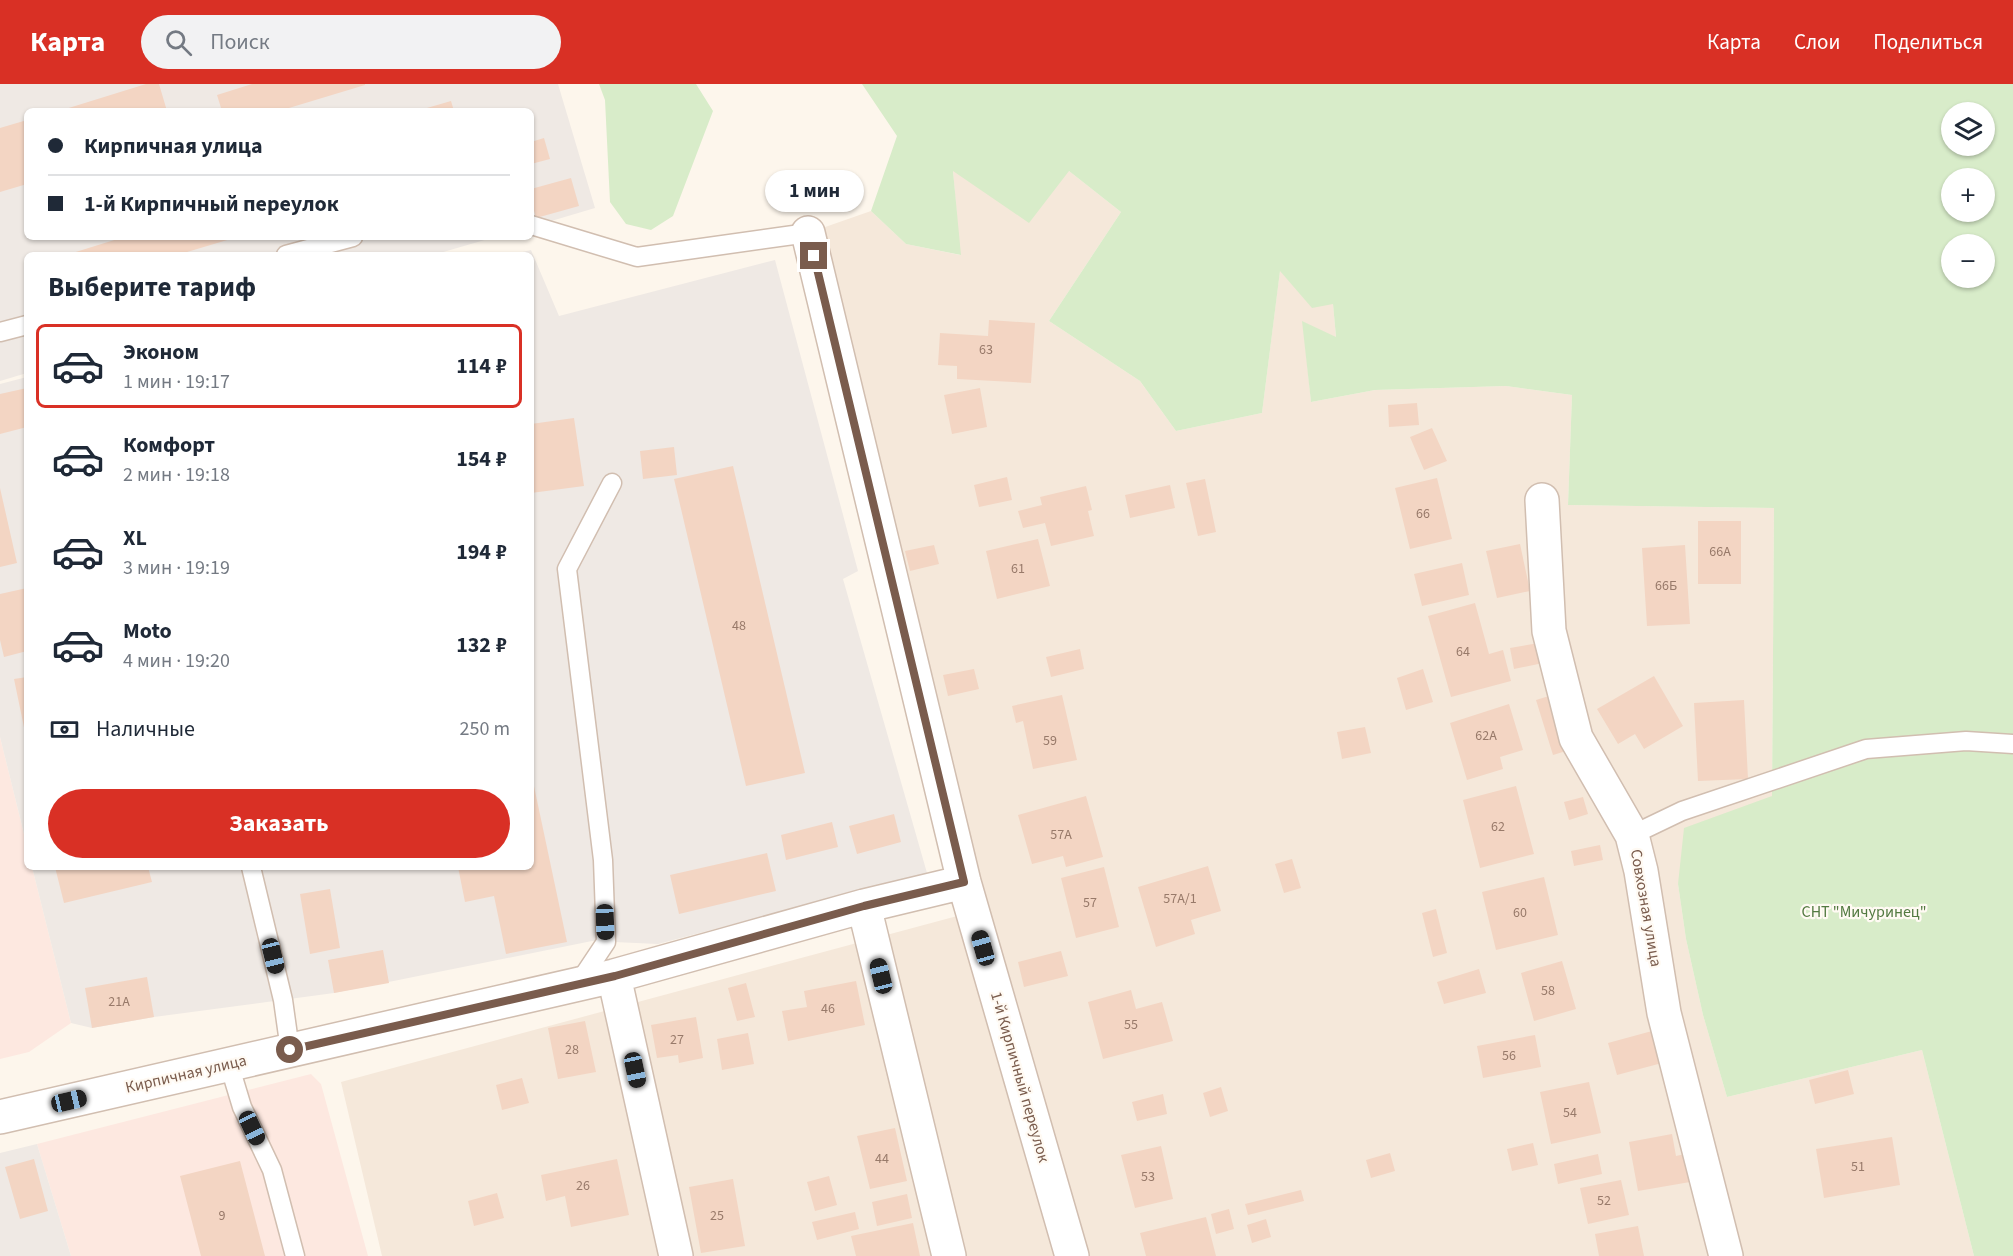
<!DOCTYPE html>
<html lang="ru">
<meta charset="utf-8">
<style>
body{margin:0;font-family:"Source Sans 3",sans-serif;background:#f2f2f3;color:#1f2937;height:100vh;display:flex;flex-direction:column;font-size:22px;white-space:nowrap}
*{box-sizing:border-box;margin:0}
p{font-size:20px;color:#747a83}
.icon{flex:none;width:33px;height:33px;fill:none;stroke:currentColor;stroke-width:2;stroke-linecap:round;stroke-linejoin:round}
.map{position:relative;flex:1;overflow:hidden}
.panel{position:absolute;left:24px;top:168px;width:510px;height:618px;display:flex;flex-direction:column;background:#fff;border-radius:9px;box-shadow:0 2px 4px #0004}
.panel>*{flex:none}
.guide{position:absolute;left:24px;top:24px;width:510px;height:132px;border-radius:9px;box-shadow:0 2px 4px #0004;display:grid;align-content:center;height:132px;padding:0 24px;background:#fff}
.buttons{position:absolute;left:1941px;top:18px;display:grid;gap:12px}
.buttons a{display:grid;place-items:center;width:54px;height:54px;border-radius:50%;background:#fff;box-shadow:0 2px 4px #0004;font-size:30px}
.end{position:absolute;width:27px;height:27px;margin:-14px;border:8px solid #7a5c4d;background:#fff;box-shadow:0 0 0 3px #fff}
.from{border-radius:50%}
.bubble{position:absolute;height:42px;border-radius:21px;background:#fff;box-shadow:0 2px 4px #0004;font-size:20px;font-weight:700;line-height:42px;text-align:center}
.car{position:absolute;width:18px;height:36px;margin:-18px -9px;border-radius:8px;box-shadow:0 0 4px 2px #0007;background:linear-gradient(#222 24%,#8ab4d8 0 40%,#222 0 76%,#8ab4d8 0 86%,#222 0)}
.guide b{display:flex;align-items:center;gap:21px;height:57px;font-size:22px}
.guide b+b{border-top:2px solid #e0e1e3}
.guide i{width:15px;height:15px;background:#1f2937}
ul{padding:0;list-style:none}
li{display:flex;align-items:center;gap:18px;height:84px;margin:0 12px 9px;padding:0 12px;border:3px solid transparent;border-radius:9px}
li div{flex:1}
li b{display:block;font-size:22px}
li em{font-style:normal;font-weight:700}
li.on{border-color:#d93025}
li>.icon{width:54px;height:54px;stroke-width:1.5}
h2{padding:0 24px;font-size:27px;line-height:72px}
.pay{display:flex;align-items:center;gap:15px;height:66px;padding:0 24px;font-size:22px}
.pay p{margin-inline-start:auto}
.cta{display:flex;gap:12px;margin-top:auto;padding:12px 24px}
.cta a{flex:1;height:69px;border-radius:36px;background:#d93025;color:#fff;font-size:24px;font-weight:700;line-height:69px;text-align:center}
header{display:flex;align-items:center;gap:36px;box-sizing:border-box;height:84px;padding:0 30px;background:#d93025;color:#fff}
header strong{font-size:28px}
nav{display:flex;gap:33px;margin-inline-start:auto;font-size:21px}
.search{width:420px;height:54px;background:#f2f2f3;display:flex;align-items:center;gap:15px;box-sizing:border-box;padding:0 21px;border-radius:33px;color:#747a83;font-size:22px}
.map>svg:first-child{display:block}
.residential{fill:#f5e8da}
.commercial{fill:#fde8e0}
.industrial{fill:#efe9e4}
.green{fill:#d8ecc9;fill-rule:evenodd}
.building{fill:#f3d5c3}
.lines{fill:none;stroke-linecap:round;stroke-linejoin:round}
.service-casing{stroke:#d1beb0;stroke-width:21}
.minor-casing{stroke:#d1beb0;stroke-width:36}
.service{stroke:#fff;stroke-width:18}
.minor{stroke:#fff;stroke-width:33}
.route{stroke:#7a5c4d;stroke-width:8}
.labels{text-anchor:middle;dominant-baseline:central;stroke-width:4.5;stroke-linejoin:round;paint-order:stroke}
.number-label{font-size:14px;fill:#987a6a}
.street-label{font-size:16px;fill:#7a5c4d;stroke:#fffaf3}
.park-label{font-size:16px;fill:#537a41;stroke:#fffaf3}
</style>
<header>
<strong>Карта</strong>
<div class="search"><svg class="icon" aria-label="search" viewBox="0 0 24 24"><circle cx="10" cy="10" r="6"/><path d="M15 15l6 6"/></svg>Поиск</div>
<nav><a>Карта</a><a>Слои</a><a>Поделиться</a></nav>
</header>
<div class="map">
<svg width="2013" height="1172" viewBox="0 0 2013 1172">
<rect width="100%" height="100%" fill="#fdf6ec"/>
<path class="residential" d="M953,86L1069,87L1121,128L1049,237L1140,297L1176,347L1262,329L1280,186L1312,223L1333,219L1336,254L1303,238L1311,318L1375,306L1506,302L1572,311L1568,421L1774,424L1772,712L1678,800L1686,855L1703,931L1727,1013L1922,966L1974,1172H382L341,998L987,824L808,149L871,127L906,160L960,171Z"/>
<path class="commercial" d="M0,653L27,762V783H32L71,939L29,968L0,975Z
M311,990L321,1000L368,1172H71L37,1060Z"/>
<path class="industrial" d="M0,0H558L595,124L531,143V27H27V153H495L433,171H27V289L0,297Z
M531,166L559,232L775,176L858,487L843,495L927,789L658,860L592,857L334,909L154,933L92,944L71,939L32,783H531V171H510Z
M27,293V762L0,653V300Z
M37,1060L71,1172H0V1069Z"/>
<path class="green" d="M599,0H696L713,27L673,132L651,146L626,140L610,118L605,16Z
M862,0H2013V1172H1974L1922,966L1727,1013L1703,931L1686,855L1678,800L1684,744L1772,712L1774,424L1568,421L1572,311L1506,302L1375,306L1311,318L1302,237L1336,253L1333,220L1312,224L1280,187L1262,329L1176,347L1140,297L1049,237L1121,128L1069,87L1029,139L953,87L961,171L906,160L871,127L897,52ZM1952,28H1984V62H1952ZM1952,94H1984V128H1952ZM1952,160H1984V194H1952Z"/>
<path class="building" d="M146,0H159L167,27H59Z
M252,0H365V1L279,27H222L217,11Z
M451,17L454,27H420V26Z
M27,36V100L0,108V44Z
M544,54L550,75L531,80V58Z
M571,94L579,122L536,134L531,116V105Z
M124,153H234V154L177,171H66Z
M989,236L1035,239L1031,299L957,295V282L938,281L940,249L988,252Z
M27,304V343L0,350V310Z
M980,304L987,343L952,350L944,311Z
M1417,319L1419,341L1389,343L1388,321Z
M574,334L584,402L531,409V340Z
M1432,344L1447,377L1424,386L1410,353Z
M674,363L677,391L643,395L640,367Z
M733,382L805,689L746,702L674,395Z
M1007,393L1012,416L979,423L974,401Z
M1437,394L1452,455L1410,465L1395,404Z
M1205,395L1216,448L1198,452L1186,399Z
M1170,401L1175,424L1130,434L1125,411Z
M1086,402L1092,426L1088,427L1094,452L1051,462L1045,439L1023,444L1018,427L1042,421L1040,413Z
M0,404L17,479L0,483Z
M1698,437H1741V500H1698Z
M1038,455L1050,502L997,515L986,467Z
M1520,460L1530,507L1497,514L1486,467Z
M934,461L939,480L910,487L905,467Z
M1685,461L1690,540L1647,542L1642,464Z
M1462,479L1469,511L1422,522L1414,490Z
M27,504V567L4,573L0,556V510Z
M1475,519L1489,570L1503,566L1511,597L1451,613L1428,532Z
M1539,559L1543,579L1514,585L1510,564Z
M1080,565L1084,585L1051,593L1046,573Z
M974,585L979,605L948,612L943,591Z
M1423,585L1433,618L1406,626L1397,594Z
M1654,592L1683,642L1644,665L1635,650L1618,660L1597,625Z
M27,593V653H26L14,595Z
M1062,611L1077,676L1033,685L1023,637L1016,639L1012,622Z
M1549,612L1566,667L1553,671L1536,616Z
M1744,616L1748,695L1698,697L1694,619Z
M1509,620L1523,666L1500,673L1503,685L1467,696L1450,639Z
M1365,643L1371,669L1342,675L1337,648Z
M531,688L567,858L506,870L494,812L465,818L458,783H531Z
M1516,702L1534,770L1480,784L1463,716Z
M1086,712L1103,773L1066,783L1063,772L1032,780L1018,731Z
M1583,713L1588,730L1569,736L1564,718Z
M894,730L901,758L857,770L849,742Z
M832,738L838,763L786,776L781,751Z
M1600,761L1603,776L1574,782L1571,767Z
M767,769L776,807L679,830L670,791Z
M1292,775L1301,804L1284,809L1275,780Z
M1208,782L1221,827L1191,836L1195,850L1156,863L1138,803Z
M55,783H148L152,798L64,819Z
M1104,783L1119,843L1076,854L1061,794Z
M1544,793L1558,851L1496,866L1482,808Z
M330,805L340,864L310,870L300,810Z
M1436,825L1447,869L1433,873L1422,829Z
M383,866L389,899L334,909L328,876Z
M1061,867L1068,892L1024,903L1018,878Z
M1562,877L1576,925L1534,937L1521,889Z
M1479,885L1486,909L1444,920L1437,898Z
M147,893L154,933L92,944L85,904Z
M856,897L865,941L788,957L782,927L807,923L804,907Z
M746,899L755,933L737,937L728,904Z
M1131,906L1136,925L1162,918L1173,957L1103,975L1088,918Z
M696,933L703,974L679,979L678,971L657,974L651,941Z
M585,937L596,988L558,995L548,944Z
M1652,947L1662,979L1617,991L1608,959Z
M748,949L754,980L722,986L717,955Z
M1535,951L1541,983L1483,994L1477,962Z
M1848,986L1854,1010L1815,1020L1809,996Z
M522,994L529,1019L502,1026L496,1001Z
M1589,998L1601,1049L1551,1060L1540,1008Z
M1221,1003L1228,1027L1210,1033L1203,1009Z
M1163,1010L1167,1030L1137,1037L1132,1018Z
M895,1044L907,1097L870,1105L857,1052Z
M1672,1050L1676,1072L1685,1070L1690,1098L1638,1107L1629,1058Z
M1892,1053L1900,1101L1824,1114L1816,1065Z
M1533,1059L1538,1081L1512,1087L1507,1065Z
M1161,1062L1173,1115L1135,1124L1121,1071Z
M1390,1069L1395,1087L1371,1094L1366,1076Z
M1598,1070L1602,1090L1558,1100L1554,1080Z
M34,1075L48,1127L20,1135L5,1083Z
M617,1075L629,1131L571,1143L565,1112L546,1117L541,1091Z
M240,1077L265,1172H201L180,1092Z
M829,1092L837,1121L815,1127L807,1098Z
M733,1095L745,1162L701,1169L689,1103Z
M1621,1096L1629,1131L1588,1140L1580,1104Z
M1301,1106L1304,1117L1248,1131L1245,1120Z
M497,1109L504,1134L474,1142L468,1117Z
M907,1110L912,1134L877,1142L872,1118Z
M1229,1125L1234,1145L1216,1150L1211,1130Z
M855,1128L859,1145L817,1156L812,1138Z
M1206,1133L1216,1172H1146L1140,1149Z
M1266,1135L1271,1153L1252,1159L1247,1141Z
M913,1139L920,1172H856L851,1152Z
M1638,1142L1644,1172H1599L1595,1150Z"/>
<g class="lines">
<defs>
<path id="service" d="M531,141L637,173L808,149
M286,171L353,153
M0,248L27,241
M1632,751L1682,727L1866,665L1966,657L2013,660
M251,783L283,916L290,966
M578,900L606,858L603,776L567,485L612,399
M229,980L242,1023L272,1086L295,1172"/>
<path id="minor" d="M808,149L964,798L1072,1172
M1542,416L1549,547L1576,654L1632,751L1641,787L1664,929L1726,1172
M864,822L949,1172
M614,892L676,1172
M0,1033L614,892L864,822L964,798"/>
</defs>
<use href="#service" class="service-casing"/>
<use href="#minor" class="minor-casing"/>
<use href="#service" class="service"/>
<use href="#minor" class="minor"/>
</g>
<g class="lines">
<path class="route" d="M290,966L615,892L864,822L964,798L814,172"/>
</g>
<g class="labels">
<g class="number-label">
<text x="986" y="266">63</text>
<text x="1423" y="430">66</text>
<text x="1720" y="468">66А</text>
<text x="1018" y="485">61</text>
<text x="1666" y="502">66Б</text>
<text x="739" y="542">48</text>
<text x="1463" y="568">64</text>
<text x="1486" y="652">62А</text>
<text x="1050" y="657">59</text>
<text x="1498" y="743">62</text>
<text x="1061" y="751">57А</text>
<text x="1180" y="815">57А/1</text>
<text x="1090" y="819">57</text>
<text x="1520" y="829">60</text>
<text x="1548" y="907">58</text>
<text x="119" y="918">21А</text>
<text x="828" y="925">46</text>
<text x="1131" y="941">55</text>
<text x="677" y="956">27</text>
<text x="572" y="966">28</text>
<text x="1509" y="972">56</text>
<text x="1570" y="1029">54</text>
<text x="882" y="1075">44</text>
<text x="1858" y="1083">51</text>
<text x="1148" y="1093">53</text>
<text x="583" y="1102">26</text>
<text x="1604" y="1117">52</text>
<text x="222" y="1132">9</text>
<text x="717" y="1132">25</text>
</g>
<g class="street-label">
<text transform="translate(1646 824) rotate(80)">Совхозная улица</text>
<text transform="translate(186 990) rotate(-13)">Кирпичная улица</text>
<text transform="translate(1020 993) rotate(74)">1-й Кирпичный переулок</text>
</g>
<g class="park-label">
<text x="1864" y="828">СНТ "Мичуринец"</text>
</g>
</g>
</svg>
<div class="buttons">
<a><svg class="icon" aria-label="layers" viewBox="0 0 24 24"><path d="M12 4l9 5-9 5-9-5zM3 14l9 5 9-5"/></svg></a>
<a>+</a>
<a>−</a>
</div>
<i class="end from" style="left:290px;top:966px"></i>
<i class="end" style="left:814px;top:172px"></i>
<div class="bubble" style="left:765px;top:86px;width:99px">1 мин</div>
<i class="car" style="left:605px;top:838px;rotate:178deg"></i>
<i class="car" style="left:983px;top:864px;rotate:344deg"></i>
<i class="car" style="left:273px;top:872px;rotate:166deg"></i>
<i class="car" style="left:881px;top:892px;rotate:346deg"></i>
<i class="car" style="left:635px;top:986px;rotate:168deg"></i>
<i class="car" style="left:69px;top:1017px;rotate:77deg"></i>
<i class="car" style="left:252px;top:1044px;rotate:155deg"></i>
<div class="guide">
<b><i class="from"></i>Кирпичная улица</b>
<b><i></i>1-й Кирпичный переулок</b>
</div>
<section class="panel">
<h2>Выберите тариф</h2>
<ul>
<li class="on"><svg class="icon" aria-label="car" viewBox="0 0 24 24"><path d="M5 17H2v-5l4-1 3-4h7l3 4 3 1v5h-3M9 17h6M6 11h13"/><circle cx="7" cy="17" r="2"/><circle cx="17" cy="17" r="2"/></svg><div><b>Эконом</b><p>1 мин · 19:17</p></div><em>114 ₽</em></li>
<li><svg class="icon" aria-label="car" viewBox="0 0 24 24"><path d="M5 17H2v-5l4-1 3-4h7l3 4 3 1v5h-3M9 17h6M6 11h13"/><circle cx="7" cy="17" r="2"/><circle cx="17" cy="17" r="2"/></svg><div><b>Комфорт</b><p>2 мин · 19:18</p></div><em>154 ₽</em></li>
<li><svg class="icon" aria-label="car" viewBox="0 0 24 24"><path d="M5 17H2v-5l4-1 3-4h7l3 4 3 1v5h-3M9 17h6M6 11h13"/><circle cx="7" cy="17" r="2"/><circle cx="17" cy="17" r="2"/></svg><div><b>XL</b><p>3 мин · 19:19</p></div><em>194 ₽</em></li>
<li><svg class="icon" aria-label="car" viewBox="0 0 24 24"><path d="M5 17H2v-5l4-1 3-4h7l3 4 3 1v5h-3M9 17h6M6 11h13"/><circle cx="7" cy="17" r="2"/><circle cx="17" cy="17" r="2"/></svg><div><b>Moto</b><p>4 мин · 19:20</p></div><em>132 ₽</em></li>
</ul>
<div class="pay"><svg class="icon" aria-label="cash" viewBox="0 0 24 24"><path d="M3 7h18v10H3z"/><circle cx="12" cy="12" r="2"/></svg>Наличные<p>250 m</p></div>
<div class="cta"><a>Заказать</a></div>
</section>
</div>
